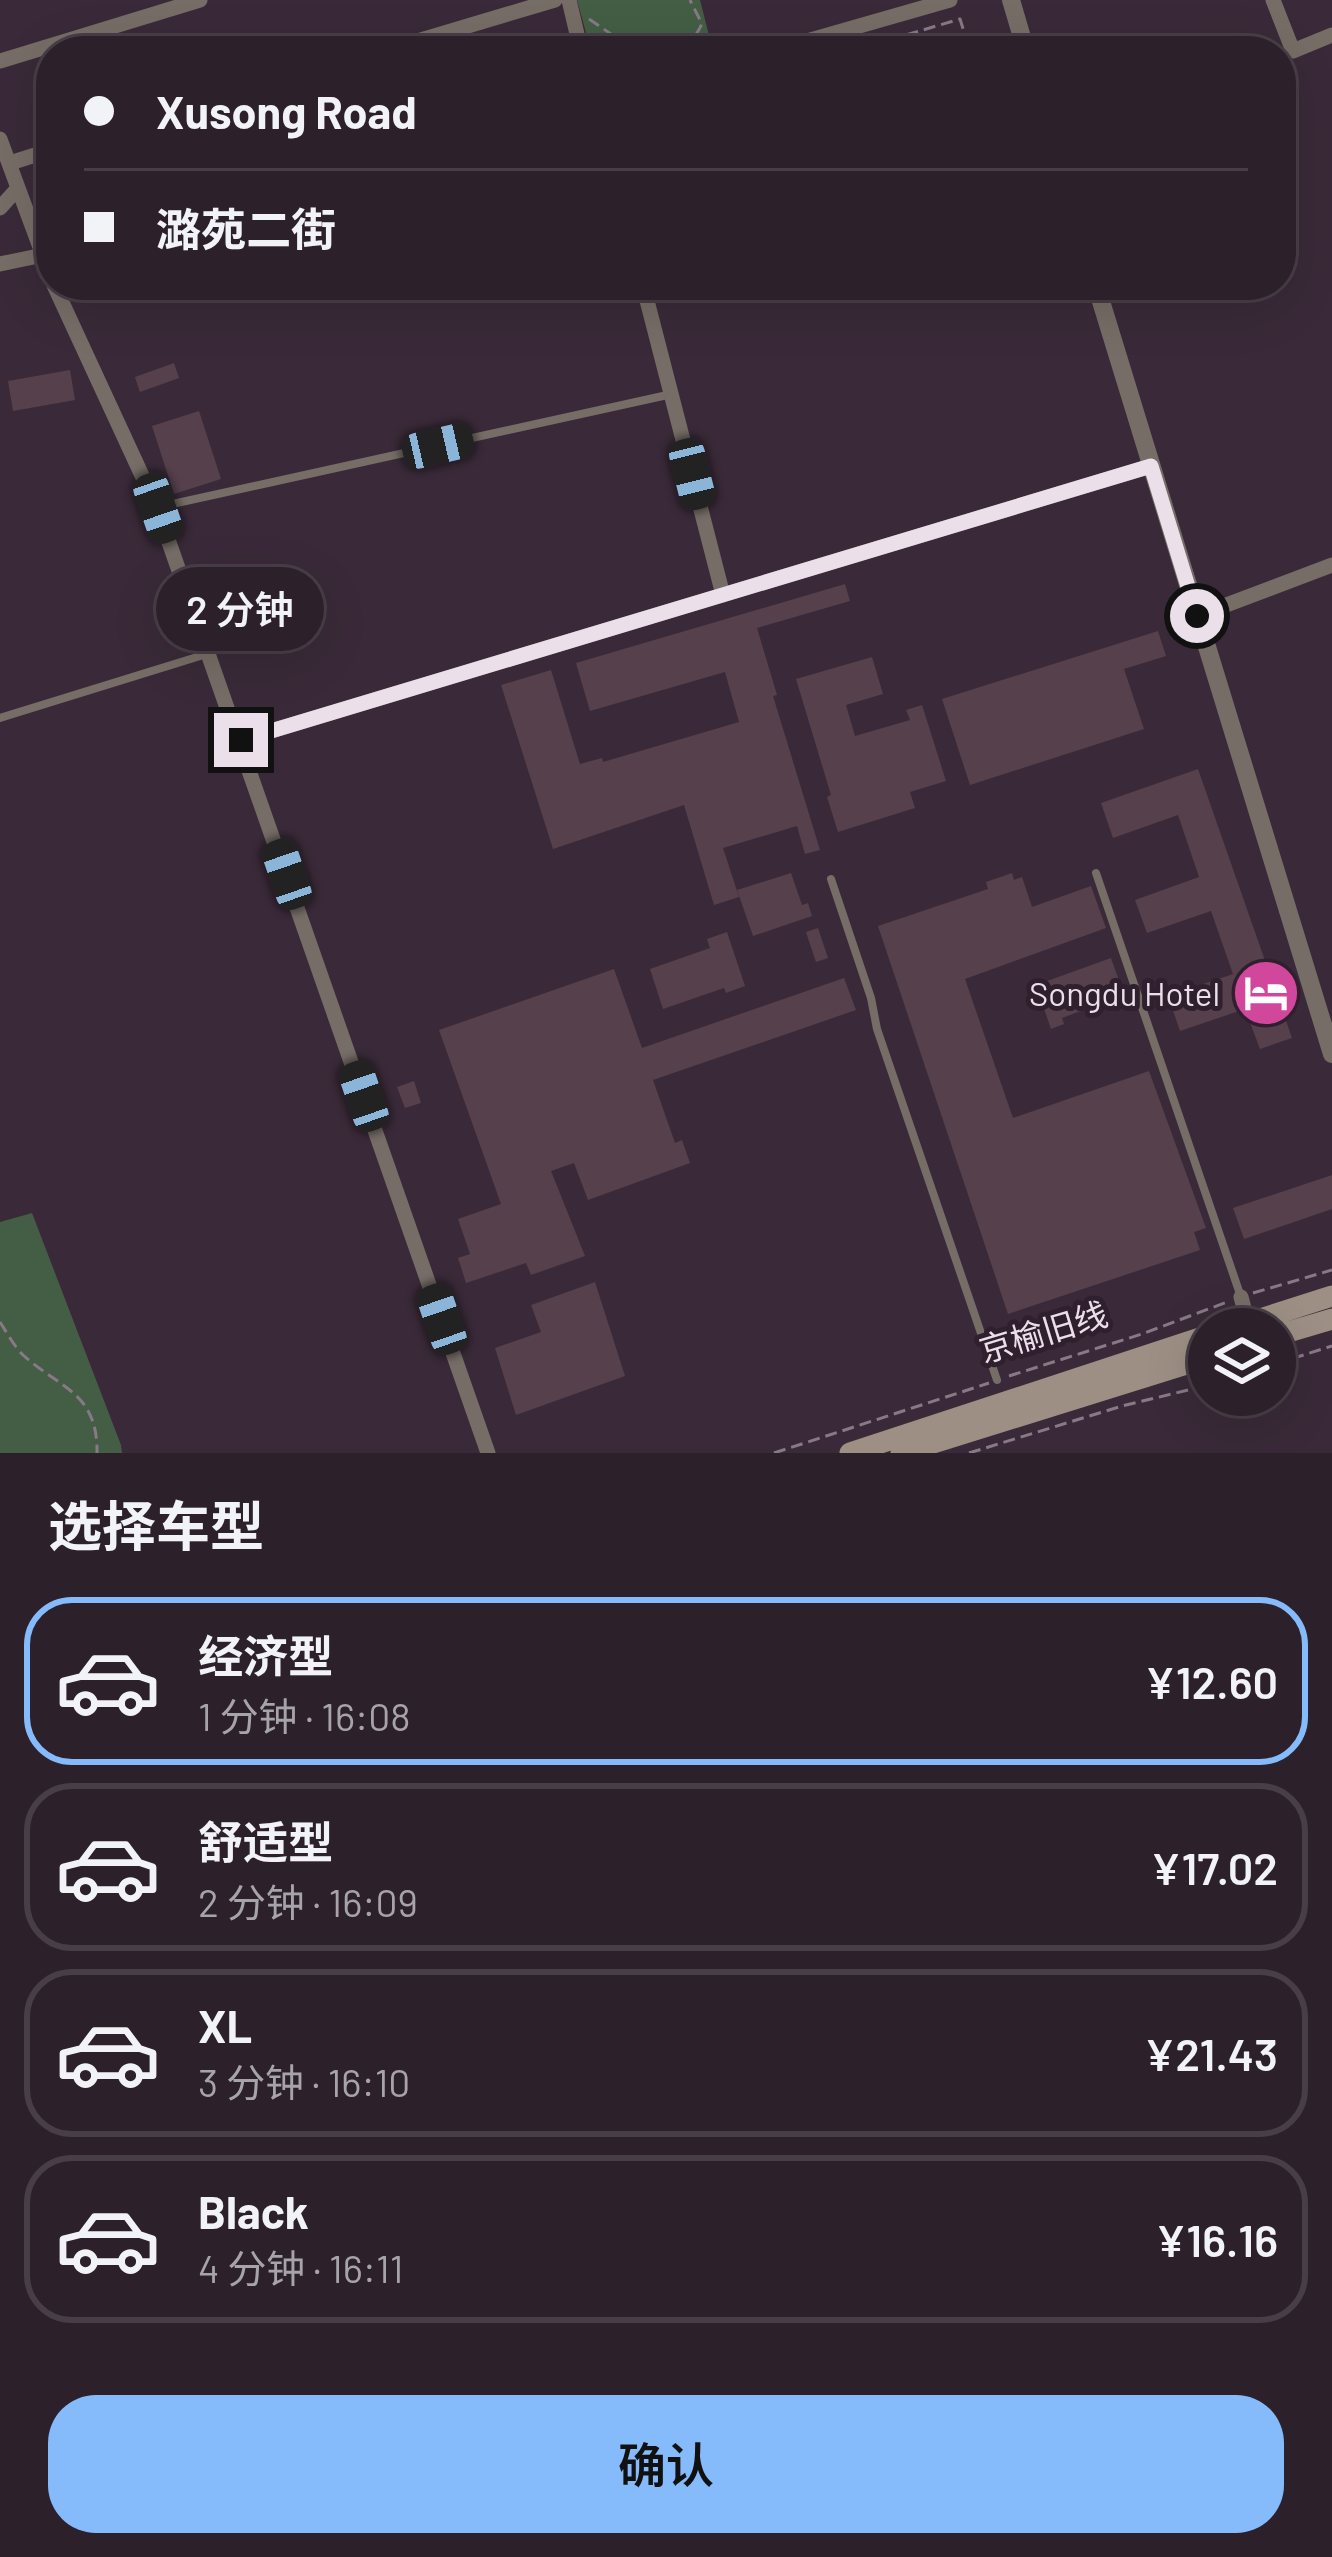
<!DOCTYPE html>
<html lang="zh">
<meta charset="utf-8">
<style>
body{margin:0;font-family:Barlow,"Noto Sans SC",sans-serif;background:#382d37;color:#f1f3f6;height:100vh;display:flex;flex-direction:column;font-size:45px;white-space:nowrap}
*{box-sizing:border-box;margin:0}
p{font-size:39px;color:#a6a3a9}
.icon{flex:none;width:66px;height:66px;fill:none;stroke:currentColor;stroke-width:2;stroke-linecap:round;stroke-linejoin:round}
.map{position:relative;height:1453px;overflow:hidden}
.sheet{display:flex;flex-direction:column;background:#2c202b;flex:1}
.sheet>*{flex:none}
.top-card{position:absolute;left:36px;top:36px;width:1260px;height:264px;border-radius:48px;box-shadow:0 12px 48px #0002,0 0 0 3px #483e47;display:grid;align-content:center;height:264px;padding:0 48px;background:#2c202b}
.controls{position:absolute;left:1188px;top:1308px;display:grid;gap:24px}
.controls a{display:grid;place-items:center;width:108px;height:108px;border-radius:50%;background:#2c202b;box-shadow:0 12px 48px #0002,0 0 0 3px #483e47;font-size:60px}
.end{position:absolute;width:54px;height:54px;margin:-27px;border:15px solid #ebe0e9;background:#111;box-shadow:0 0 0 6px #111}
.from{border-radius:50%}
.bubble{position:absolute;height:84px;border-radius:42px;background:#2c202b;box-shadow:0 12px 48px #0002,0 0 0 3px #483e47;font-size:39px;font-weight:600;line-height:84px;text-align:center}
.car{position:absolute;width:36px;height:72px;margin:-36px -18px;border-radius:15px;box-shadow:0 0 9px 3px #0007;background:linear-gradient(#222 24%,#8ab4d8 0 40%,#222 0 76%,#8ab4d8 0 86%,#222 0)}
.top-card b{display:flex;align-items:center;gap:42px;height:114px;font-size:45px}
.top-card b+b{border-top:3px solid #483e47}
.top-card i{width:30px;height:30px;background:#f1f3f6}
ul{padding:0;list-style:none}
li{display:flex;align-items:center;gap:36px;height:168px;margin:0 24px 18px;padding:0 24px;border:6px solid #483e47;border-radius:48px}
li div{flex:1}
li b{display:block;font-size:45px}
li em{font-style:normal;font-weight:600}
li.on{border-color:#86bbfb}
li>.icon{width:108px;height:108px;stroke-width:1.5}
h2{padding:0 48px;font-size:54px;line-height:144px}
.button{display:flex;gap:24px;margin-top:auto;padding:24px 48px}
.button a{flex:1;height:138px;border-radius:48px;background:#86bbfb;color:#111;font-size:48px;font-weight:600;line-height:138px;text-align:center}
.map>svg:first-child{display:block}
.green{fill:#435e44}
.building{fill:#55404b}
.lines{fill:none;stroke-linecap:round;stroke-linejoin:round}
.path{stroke:#877986;stroke-width:3;stroke-dasharray:12 6;stroke-linecap:butt}
.service{stroke:#766d66;stroke-width:8}
.minor{stroke:#766d66;stroke-width:15}
.tertiary{stroke:#766d66;stroke-width:18}
.secondary{stroke:#9d8f84;stroke-width:21}
.route{stroke:#ebe0e9;stroke-width:15}
.labels{text-anchor:middle;dominant-baseline:central;stroke-width:10;stroke-linejoin:round;paint-order:stroke}
.poi-label{font-size:33px;fill:#ebe0e9;stroke:#30202f;text-anchor:end}
.street-label{font-size:33px;fill:#ebe0e9;stroke:#30202f}
</style>
<div class="map">
<svg width="1332" height="1453" viewBox="0 0 1332 1453">
<rect width="100%" height="100%" fill="#3a2a39"/>
<path class="green" d="M577,0H700L713,51H591Z
M32,1213L121,1445L122,1453H0V1222Z"/>
<path class="building" d="M174,363L179,378L140,392L135,377Z
M70,370L75,400L13,411L8,381Z
M199,411L221,479L174,494L152,426Z
M845,584L850,601L757,628L777,695L773,696L820,850L805,854L797,826L723,848L739,897L714,905L684,805L553,849L501,685L551,670L580,764L602,758L603,762L739,722L725,672L590,711L576,663Z
M1158,631L1166,656L1124,669L1144,729L970,785L942,699Z
M872,657L883,694L846,705L855,736L910,720L906,710L922,705L946,781L910,792L915,808L838,832L827,797L831,795L796,679Z
M1198,769L1292,1038L1260,1049L1245,1009L1180,1031L1168,996L1233,974L1211,911L1147,933L1135,900L1199,877L1178,815L1113,838L1101,803Z
M791,873L802,905L808,903L812,916L753,936L737,890Z
M1012,873L1014,880L1022,877L1032,907L1091,886L1106,928L965,979L1013,1118L1149,1071L1206,1228L1194,1232L1200,1250L1008,1314L878,926L988,889L986,882Z
M818,928L828,958L816,962L806,932Z
M727,932L745,986L726,993L724,988L663,1009L650,969L710,948L707,939Z
M1111,958L1124,995L1062,1018L1064,1024L1051,1029L1036,985Z
M614,969L642,1048L844,978L856,1010L653,1080L675,1143L682,1140L690,1163L588,1200L574,1163L551,1171L585,1256L531,1275L526,1263L466,1283L458,1258L470,1254L458,1219L501,1204L439,1030Z
M414,1081L421,1103L405,1108L397,1087Z
M1332,1175V1209L1244,1239L1233,1208Z
M595,1282L625,1376L516,1415L495,1348L541,1332L531,1305Z"/>
<g class="lines">
<path class="path" d="M589,19L636,51
M872,45L960,19L970,51
M687,51L702,24L690,0
M1253,1293L1332,1270
M0,1322C7,1333 14,1346 23,1355C59,1388 98,1392 97,1453
M1275,1364L1332,1346
M1009,1376L1142,1334L1227,1302
M774,1453L989,1383
M969,1453L1122,1406L1209,1385"/>
<path class="service" d="M159,507L672,394
M0,718L210,653
M1096,873L1241,1297
M831,879L871,998L877,1029L997,1380"/>
<path class="minor" d="M569,0L581,51
M1273,0L1293,51L1332,35
M384,51L555,0
M772,51L950,0
M0,61L200,0
M0,139L51,277
M10,163L51,150
M0,208L18,188
M0,264L48,254
M54,285L157,508L488,1453
M643,285L723,595
M1197,616L1332,565
M241,740L1151,466
M1241,1297L1248,1323"/>
<path class="tertiary" d="M1011,0L1026,51
M1096,285L1332,1054"/>
<path class="secondary" d="M1229,1329L1332,1296
M1275,1336L1332,1319
M850,1453L1209,1335
M901,1453L1209,1357"/>
</g>
<g class="lines">
<path class="route" d="M241,740L1151,466L1197,616"/>
</g>
<defs>
<symbol id="hotel-disc" viewBox="-11 -11 22 22"><circle r="9.5" fill="#d1479c" stroke="#30202f"/><path d="M-6-4.5h1.5V1H6V5H4.5V3h-9V5H-6ZM-4 0a1.8 1.8 0 1 1 3.6 0ZM.5 0V-2.5h3Q6-2.5 6 0Z" fill="#fff"/></symbol>
</defs>
<g fill-rule="evenodd">
<use href="#hotel-disc" x="1228" y="955" width="76" height="76"/>
</g>
<g class="labels">
<g class="poi-label">
<text x="1220" y="993">Songdu Hotel</text>
</g>
<g class="street-label">
<text transform="translate(1043 1331) rotate(-17)">京榆旧线</text>
</g>
</g>
</svg>
<div class="controls">
<a><svg class="icon" aria-label="layers" viewBox="0 0 24 24"><path d="M12 4l9 5-9 5-9-5zM3 14l9 5 9-5"/></svg></a>
</div>
<i class="end from" style="left:1197px;top:616px"></i>
<i class="end" style="left:241px;top:740px"></i>
<div class="bubble" style="left:156px;top:567px;width:168px">2 分钟</div>
<i class="car" style="left:438px;top:446px;rotate:77deg"></i>
<i class="car" style="left:692px;top:474px;rotate:166deg"></i>
<i class="car" style="left:158px;top:508px;rotate:161deg"></i>
<i class="car" style="left:287px;top:874px;rotate:341deg"></i>
<i class="car" style="left:364px;top:1096px;rotate:341deg"></i>
<i class="car" style="left:442px;top:1319px;rotate:341deg"></i>
<div class="top-card">
<b><i class="from"></i>Xusong Road</b>
<b><i></i>潞苑二街</b>
</div>
</div>
<section class="sheet">
<h2>选择车型</h2>
<ul>
<li class="on"><svg class="icon" aria-label="car" viewBox="0 0 24 24"><path d="M5 17H2v-5l4-1 3-4h7l3 4 3 1v5h-3M9 17h6M6 11h13"/><circle cx="7" cy="17" r="2"/><circle cx="17" cy="17" r="2"/></svg><div><b>经济型</b><p>1 分钟 · 16:08</p></div><em>¥12.60</em></li>
<li><svg class="icon" aria-label="car" viewBox="0 0 24 24"><path d="M5 17H2v-5l4-1 3-4h7l3 4 3 1v5h-3M9 17h6M6 11h13"/><circle cx="7" cy="17" r="2"/><circle cx="17" cy="17" r="2"/></svg><div><b>舒适型</b><p>2 分钟 · 16:09</p></div><em>¥17.02</em></li>
<li><svg class="icon" aria-label="car" viewBox="0 0 24 24"><path d="M5 17H2v-5l4-1 3-4h7l3 4 3 1v5h-3M9 17h6M6 11h13"/><circle cx="7" cy="17" r="2"/><circle cx="17" cy="17" r="2"/></svg><div><b>XL</b><p>3 分钟 · 16:10</p></div><em>¥21.43</em></li>
<li><svg class="icon" aria-label="car" viewBox="0 0 24 24"><path d="M5 17H2v-5l4-1 3-4h7l3 4 3 1v5h-3M9 17h6M6 11h13"/><circle cx="7" cy="17" r="2"/><circle cx="17" cy="17" r="2"/></svg><div><b>Black</b><p>4 分钟 · 16:11</p></div><em>¥16.16</em></li>
</ul>
<div class="button"><a>确认</a></div>
</section>
